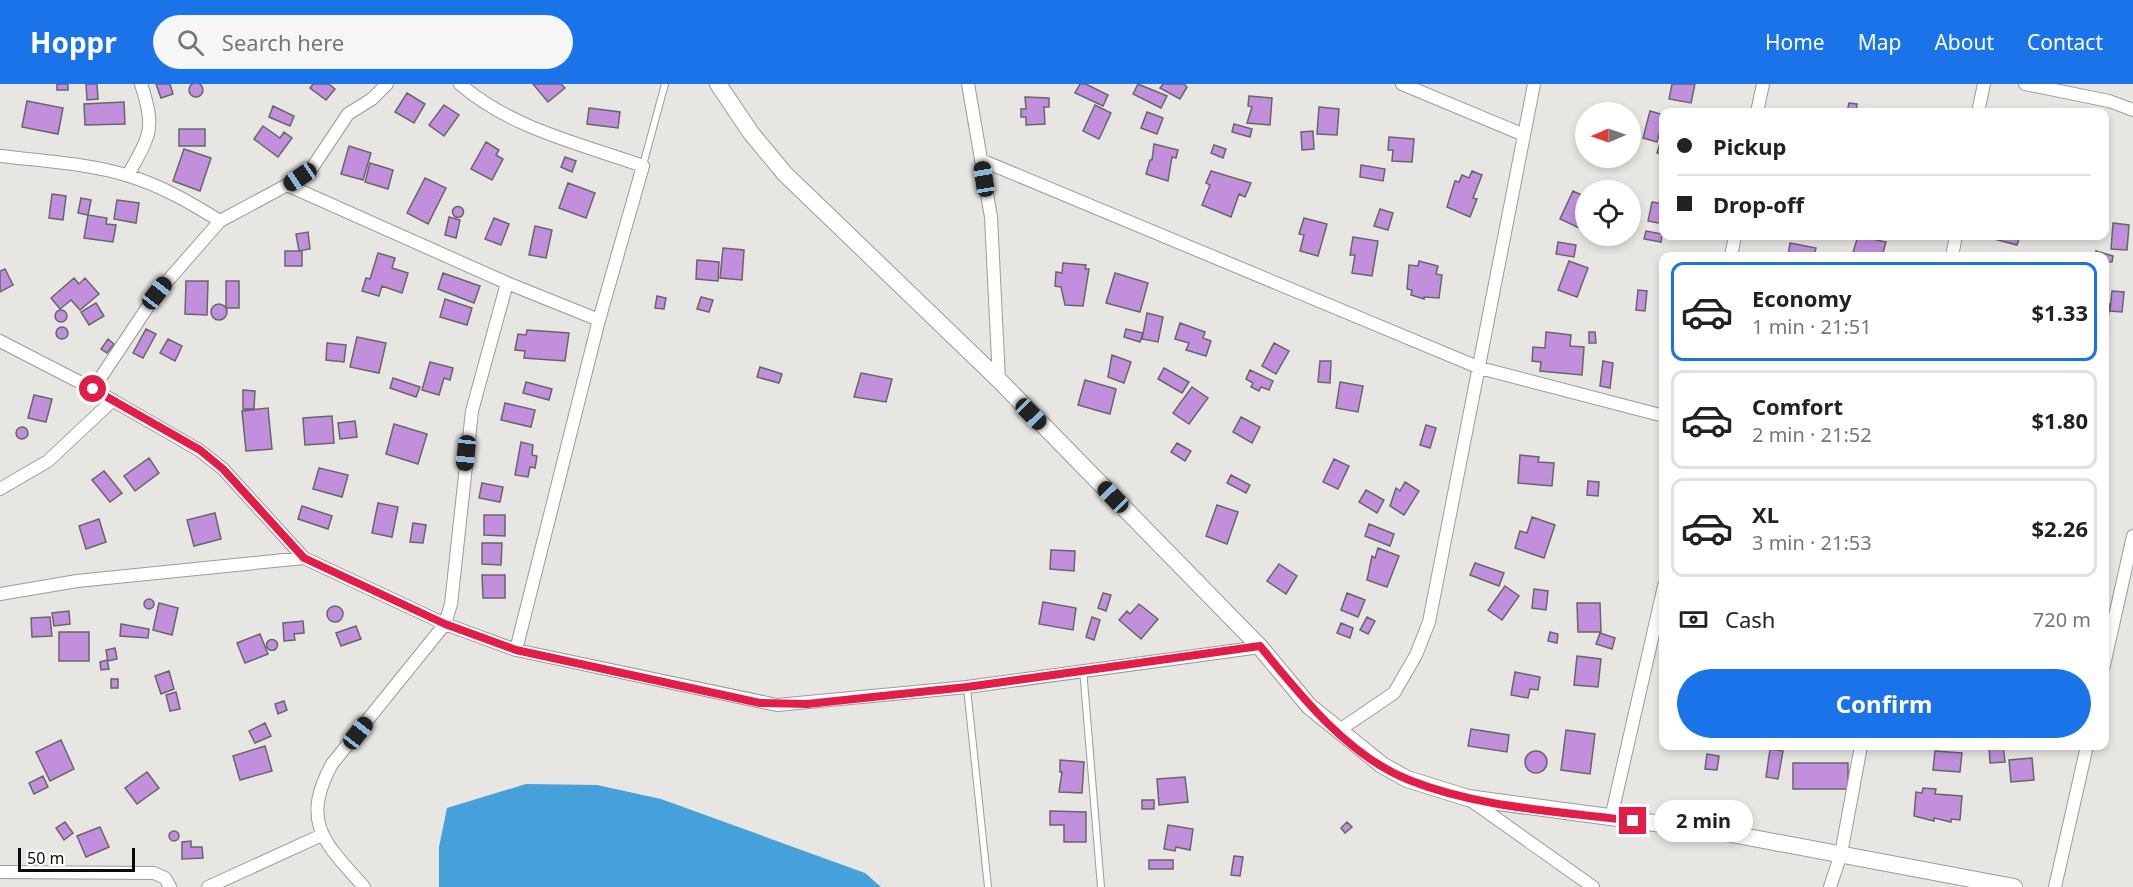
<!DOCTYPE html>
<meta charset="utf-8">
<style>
body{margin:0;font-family:"Noto Sans",sans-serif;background:#f6f6f6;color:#222;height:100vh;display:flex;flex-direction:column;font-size:22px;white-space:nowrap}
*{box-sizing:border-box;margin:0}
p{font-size:20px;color:#767676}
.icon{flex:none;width:33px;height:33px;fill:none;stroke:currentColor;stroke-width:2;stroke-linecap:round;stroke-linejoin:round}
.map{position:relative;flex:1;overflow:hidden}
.drawer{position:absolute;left:1659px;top:168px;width:450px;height:498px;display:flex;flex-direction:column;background:#fff;border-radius:12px;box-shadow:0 3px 9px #0003}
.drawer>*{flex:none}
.hud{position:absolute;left:1659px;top:24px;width:450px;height:132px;border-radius:12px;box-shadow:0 3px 9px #0003;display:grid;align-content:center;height:132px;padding:0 18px;background:#fff}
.needle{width:39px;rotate:268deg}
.fabs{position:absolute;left:1575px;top:18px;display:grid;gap:12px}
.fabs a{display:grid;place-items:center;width:66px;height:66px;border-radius:50%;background:#fff;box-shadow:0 3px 9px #0003;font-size:30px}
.scale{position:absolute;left:18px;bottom:15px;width:117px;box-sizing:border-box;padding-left:6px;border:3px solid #0c0b0a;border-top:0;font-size:16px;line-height:21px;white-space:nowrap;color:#0c0b0a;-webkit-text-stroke:4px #fff;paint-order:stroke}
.end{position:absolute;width:27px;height:27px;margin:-14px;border:8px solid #e11d48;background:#fff;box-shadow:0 0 0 3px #fff}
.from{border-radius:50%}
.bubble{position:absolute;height:42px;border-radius:21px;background:#fff;box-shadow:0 3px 9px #0003;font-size:20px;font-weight:700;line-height:42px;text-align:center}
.car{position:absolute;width:18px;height:36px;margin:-18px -9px;border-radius:8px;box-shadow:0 0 4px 2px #0007;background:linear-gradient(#222 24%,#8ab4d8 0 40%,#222 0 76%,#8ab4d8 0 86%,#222 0)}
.hud b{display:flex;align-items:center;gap:21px;height:57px;font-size:22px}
.hud b+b{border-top:2px solid #e0e0e0}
.hud i{width:15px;height:15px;background:#222}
ul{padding:10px 0 0;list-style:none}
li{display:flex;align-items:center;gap:18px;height:99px;margin:0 12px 9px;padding:0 6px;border:3px solid #e0e0e0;border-radius:12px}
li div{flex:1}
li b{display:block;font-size:22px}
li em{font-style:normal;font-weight:700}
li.current{border-color:#1a73e8}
li>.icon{width:54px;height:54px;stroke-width:1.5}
.pay{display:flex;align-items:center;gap:15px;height:66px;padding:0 18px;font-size:22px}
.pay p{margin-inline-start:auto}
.action{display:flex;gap:12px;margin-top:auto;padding:12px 18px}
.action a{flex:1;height:69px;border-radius:36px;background:#1a73e8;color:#fff;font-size:24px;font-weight:700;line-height:69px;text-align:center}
header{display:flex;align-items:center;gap:36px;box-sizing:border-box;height:84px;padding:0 30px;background:#1a73e8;color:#fff}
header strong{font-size:28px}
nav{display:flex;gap:33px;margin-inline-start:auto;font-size:21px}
.search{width:420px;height:54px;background:#f6f6f6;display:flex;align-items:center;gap:15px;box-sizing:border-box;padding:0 21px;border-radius:33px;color:#767676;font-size:22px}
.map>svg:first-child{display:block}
.water{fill:#46a1da}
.building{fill:#c18fdc;stroke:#676668;stroke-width:1.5}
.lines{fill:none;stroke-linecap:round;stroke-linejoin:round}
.service-casing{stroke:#9d9b98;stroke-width:8}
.minor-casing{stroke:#9d9b98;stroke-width:14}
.tertiary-casing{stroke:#9d9b98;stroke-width:18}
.service{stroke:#fff;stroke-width:6}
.minor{stroke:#fff;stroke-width:12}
.tertiary{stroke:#fff;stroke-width:16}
.route{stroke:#e11d48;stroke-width:8}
</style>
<header>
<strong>Hoppr</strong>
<div class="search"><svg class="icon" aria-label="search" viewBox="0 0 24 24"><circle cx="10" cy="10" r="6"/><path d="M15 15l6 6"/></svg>Search here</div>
<nav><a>Home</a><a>Map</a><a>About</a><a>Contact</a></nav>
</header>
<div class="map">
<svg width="2133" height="803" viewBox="0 0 2133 803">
<rect width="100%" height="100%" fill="#e7e6e2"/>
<path class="water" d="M526,700L597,701L661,715L865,789L881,803H439V763L447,724Z"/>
<path class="building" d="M189 6a7 7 0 1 1 14 0a7 7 0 1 1-14 0Z
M57,0H68V6H57Z
M86,0H97L98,15L87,16Z
M156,0H170L173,10L161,14Z
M313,0H329L335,5L326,16L310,4Z
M533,0H561L565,4L548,18Z
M1080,0H1086L1108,11L1103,22L1075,9Z
M1138,0L1167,12L1161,24L1133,10Z
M1163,0H1184L1187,3L1180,15L1160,4Z
M1672,0H1695L1691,19L1669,15Z
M407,9L425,20L414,39L395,28Z
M1249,12L1272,14L1270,41L1247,39L1252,23L1248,22Z
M1025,13L1049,14V23H1044L1045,40L1026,41V33H1021V25H1026Z
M27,17L63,24L58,50L22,43Z
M124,18L125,40L85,41L84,20Z
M1849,19L1857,20L1856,28H1847Z
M444,21L459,31L444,52L429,41Z
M1095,21L1111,29L1099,55L1083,47Z
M273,22L294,32L290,42L269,33Z
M1319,23L1339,25L1337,51L1317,50Z
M589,24L620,28L618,44L587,40Z
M1650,27L1664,31L1657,58L1643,54Z
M1147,28L1163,34L1157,50L1141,44Z
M1234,40L1252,45L1250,53L1232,48Z
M263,42L280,54L284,48L292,54L278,73L254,55Z
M179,45H205V62H179Z
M1313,47L1314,65L1302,66L1301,48Z
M1662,52H1664V71L1657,69Z
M1389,53L1414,55L1412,78L1392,77L1393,66H1388Z
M486,58L499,66L496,71L503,75L492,96L471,85Z
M1154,60L1178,66L1176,74L1172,73L1168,97L1146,90L1150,76H1152Z
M1214,61L1226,65L1223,74L1211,69Z
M349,62L371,69L363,96L341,90Z
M184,65L211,74L200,107L173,97Z
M565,73L576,77L572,88L561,83Z
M370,79L393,86L388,105L365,98Z
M1361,81L1385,85L1383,97L1360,93Z
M1211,87L1251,99L1245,113L1239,110L1231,133L1202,121L1210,101L1206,99Z
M1472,87L1482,91L1473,114L1477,115L1470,133L1447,123L1455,97L1459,98L1462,91L1469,94Z
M425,94L446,104L428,140L407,129Z
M568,99L595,109L586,134L559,124Z
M1573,107L1586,113V147L1560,135Z
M52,110L66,112L63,136L49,134Z
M81,114L91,116L88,131L78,129Z
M117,116L139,119L136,139L114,135Z
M1652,118L1664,120V140L1648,137Z
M452.5 128a5.5 5.5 0 1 1 11 0a5.5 5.5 0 1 1-11 0Z
M1380,125L1393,129L1388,146L1374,142Z
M88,131L107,134L106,140L116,141L113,158L84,154Z
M449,133L460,136L456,154L445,151Z
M494,134L509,140L501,161L485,155Z
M1304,134L1327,140L1318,172L1300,167L1304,151L1299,150Z
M2113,139L2129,141L2127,166L2111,165Z
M535,142L552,146L546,174L529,171Z
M1646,147L1662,150L1661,158L1644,155Z
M308,148L310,165L299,167L296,150Z
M1858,152L1886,158L1882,172H1852Z
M1995,152H2020L2017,161L1994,155Z
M1353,153L1378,157L1372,192L1352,189L1355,171H1350Z
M1558,158L1576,161L1574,173L1556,170Z
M1790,159L1816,164L1814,172H1788Z
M723,164L744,166L742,196L720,194Z
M285,167H302V182H285Z
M2096,167L2113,172L2112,178L2104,177V172H2095Z
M378,169L395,174L392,184L408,189L402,209L382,202L379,212L362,207L366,194L370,195Z
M697,176L719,178L718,197L696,195Z
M1419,177L1438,182L1436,190L1442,191L1439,214L1424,213V215L1411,211L1412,206L1407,205L1409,181L1418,182Z
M1569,177L1588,184L1577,213L1558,206Z
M1063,179L1086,181L1085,185H1089L1083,222L1065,221L1061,203L1055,202L1056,188L1062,189Z
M5,185L13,201L0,208V187Z
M443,189L480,202L474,219L438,205Z
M1115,189L1148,199L1140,228L1106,219Z
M74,194L79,200L85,194L99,210L80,226L71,216L60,225L51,214Z
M186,197H208L207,231L185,230Z
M226,197H239V224H226Z
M1638,206L1647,207L1645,227L1636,226Z
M2112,207L2124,208L2122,228L2110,227Z
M657,212L666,214L664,225L655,224Z
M701,213L713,216L709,228L697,225Z
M445,215L472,224L467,241L440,233Z
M96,219L104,232L89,241L81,228Z
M211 228a8 8 0 1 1 16 0a8 8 0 1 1-16 0Z
M2104,220H2110L2107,241H2104Z
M55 232a6 6 0 1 1 12 0a6 6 0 1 1-12 0Z
M1147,229L1163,233L1158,258L1142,255Z
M1180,239L1205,248L1203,254L1211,257L1206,272L1186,266L1189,259L1175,255Z
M56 249a6 6 0 1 1 12 0a6 6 0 1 1-12 0Z
M146,245L156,250L143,274L133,269Z
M1126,245L1143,249L1140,258L1124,253Z
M527,246L569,249L565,277L524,274L525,267L515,266L518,250L526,251Z
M1546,248L1571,251L1570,262L1584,263L1582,291L1540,287L1541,278L1532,277L1533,263L1545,264Z
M1589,248H1595L1596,259H1589Z
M357,253L386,259L379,289L350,283Z
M108,255L114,260L107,269L101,265Z
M168,255L182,262L175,277L160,269Z
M327,259L346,261L344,278L326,276Z
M1274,259L1289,267L1276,290L1262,282Z
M1112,271L1131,278L1124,299L1108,293Z
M1320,277H1331L1330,299L1318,298Z
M1603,277L1613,279L1610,304L1600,302Z
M430,278L453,284L450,296L444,294L439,311L422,306Z
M760,283L782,290L779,299L757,293Z
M1164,284L1189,298L1182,309L1158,295Z
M1250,286L1273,297L1269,306L1261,303L1259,307L1251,303L1253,299L1246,295Z
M861,289L892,295L886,318L854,313Z
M393,294L420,303L416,313L390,304Z
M1085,296L1116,305L1110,330L1078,321Z
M526,298L552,305L549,316L523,309Z
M1340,298L1363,302L1358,328L1336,324Z
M1192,303L1208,314L1189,340L1173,329Z
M243,306L255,307L254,325H243Z
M34,311L52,315L46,338L28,334Z
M505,319L535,326L531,343L501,336Z
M268,324L272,365L246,367L242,327Z
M332,332L334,359L305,361L303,334Z
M1241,333L1260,343L1252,359L1233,348Z
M355,337L357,353L340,355L338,339Z
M394,340L427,350L418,380L386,370Z
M1426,341L1436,344L1430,364L1420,361Z
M16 349a6 6 0 1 1 12 0a6 6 0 1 1-12 0Z
M521,358L533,361L532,371L537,372L535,384L530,383L528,393L515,391Z
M1177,359L1191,367L1185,377L1171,368Z
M1520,371L1539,373L1538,378L1554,379L1552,402L1518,399Z
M149,374L159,389L135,407L124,392Z
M1334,375L1349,382L1338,405L1323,398Z
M319,384L348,391L342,413L313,405Z
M104,387L122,409L110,418L92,396Z
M1231,391L1250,401L1246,409L1227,399Z
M1588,397L1599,398L1598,412L1587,411Z
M1405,398L1419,407L1404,431L1390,422L1396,404L1400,407Z
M482,399L503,403L500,418L479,414Z
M1366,406L1384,416L1377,429L1359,418Z
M378,419L398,423L392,453L372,449Z
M1217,421L1238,428L1227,460L1206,452Z
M302,422L332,432L328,445L298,435Z
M215,429L221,455L194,462L187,436Z
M484,431H505V452L484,451Z
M1532,433L1555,441L1544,474L1515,464L1520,447L1527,449Z
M99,435L106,458L86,465L79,442Z
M413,439L426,441L423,459L410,458Z
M1369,440L1394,450L1390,462L1365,452Z
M482,459H502L501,481L482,480Z
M1378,464L1399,472L1387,503L1367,496L1372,472L1375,474Z
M1051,466L1075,467L1074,487L1050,485Z
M1475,479L1504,489L1499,502L1470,491Z
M1279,480L1297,492L1286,510L1267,497Z
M482,491H505V514H483Z
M1505,502L1519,512L1502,536L1488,526Z
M1534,505L1548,507L1546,526L1532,524Z
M1103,509L1111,511L1106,527L1098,524Z
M1347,509L1365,516L1358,533L1341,526Z
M144 520a5 5 0 1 1 10 0a5 5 0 1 1-10 0Z
M1043,518L1076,524L1073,546L1039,540Z
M159,519L178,524L172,551L153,546Z
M1577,519H1600L1601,548H1578Z
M1139,520L1158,535L1141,555L1119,536L1127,527L1130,530Z
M327 530a8 8 0 1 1 16 0a8 8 0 1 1-16 0Z
M69,527L70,540L54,542L52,529Z
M50,533L52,552L32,553L31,534Z
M1092,533L1100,536L1094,556L1086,553Z
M1367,533L1375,537L1368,550L1360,546Z
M303,537L304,549L294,550L295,556L284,557L283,539Z
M1341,539L1353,544L1350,554L1337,549Z
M121,540L149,545L148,554L120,552Z
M356,542L361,555L341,562L336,549Z
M59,548H89V577H59Z
M1550,548L1558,550L1557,559L1548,557Z
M1600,549L1615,554L1612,565L1596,560Z
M260,550L268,570L245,579L237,559Z
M266.5 561a5.5 5.5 0 1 1 11 0a5.5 5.5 0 1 1-11 0Z
M115,564L117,575L108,577L106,566Z
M1577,572L1601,575L1598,603L1574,601Z
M107,576L109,585L101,586L100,578Z
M169,587L174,605L161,610L155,592Z
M1515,588L1540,593L1538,606L1530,605L1528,614L1511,611Z
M111,595H118V604H111Z
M176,608L180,625L170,627L166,611Z
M284,617L287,626L278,630L275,620Z
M265,639L271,652L255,659L249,647Z
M1471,645L1509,651L1507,668L1468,662Z
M1566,646L1595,650L1590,690L1561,686Z
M61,656L74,685L50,697L36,668Z
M265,662L272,687L240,696L233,672Z
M1989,662H2003L2005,678L1990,679Z
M1770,665L1783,667L1778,695L1766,693Z
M1935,667L1962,669L1960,688L1933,686Z
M1525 678a11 11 0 1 1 22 0a11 11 0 1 1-22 0Z
M1707,670L1719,672L1717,686L1705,685Z
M2032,674L2034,696L2011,698L2009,676Z
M1060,676L1084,678L1082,709L1059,708L1062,688H1060Z
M1793,679H1848V705H1793Z
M147,688L159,704L137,720L125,704Z
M43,692L48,703L34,710L29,699Z
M1185,693L1188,718L1159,721L1157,695Z
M1923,704L1936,705L1935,710L1962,712L1960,736L1951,735V738L1934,734V737L1914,732L1916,708L1922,709Z
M1142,716H1154V725H1142Z
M1050,727L1086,728V758H1064V741H1050Z
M65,738L73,749L64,756L56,744Z
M1347,738L1352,743L1345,749L1341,744Z
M1168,741L1193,745L1190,766L1176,763L1175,767L1164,765Z
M100,743L109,763L86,773L77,752Z
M169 752a5 5 0 1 1 10 0a5 5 0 1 1-10 0Z
M191,757V763H202L203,774L182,775V758Z
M1234,772L1243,773L1240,792L1231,791Z
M1149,776H1173V785H1149Z"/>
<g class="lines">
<defs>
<path id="service" d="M643,81L665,0
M1083,585L1101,803
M967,604L988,803"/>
<path id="minor" d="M460,0C510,44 581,60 643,82L599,236L516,566
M968,0L991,133L999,296
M1402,0L1524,51
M2025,0L2109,17L2133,26
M1757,28L1763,0
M1978,28L1984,0
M0,72C42,77 88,79 129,92C162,102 191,119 220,137
M981,76L1480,284L1664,332
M128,91C150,51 156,45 141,0
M287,101L507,199L599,236
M1731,172L1735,152
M1952,172L1956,152
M0,257L93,305L199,366L223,385L304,474
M93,305L157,209L220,137L287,101L312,84L348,30L372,15L387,0
M0,405L48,377L113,316
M0,510L77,497L304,474L445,540L516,566L777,621L967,603L1260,563
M2104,581L2133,452
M1338,647L1394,609L1416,571L1429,538L1534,0
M1469,715L1593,803
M1611,734L1664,502
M0,788L154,789L165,794L170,803
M208,803L322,751
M364,803C325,759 300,739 332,680L445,540L451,520L472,327L507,199
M1830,803L1841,770L1861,662
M2055,803L2087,662"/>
<path id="tertiary" d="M718,0L751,49L785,90L999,296L1260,563L1309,622L1382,681L1407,695L1468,714L1721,748L2014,803"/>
</defs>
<use href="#service" class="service-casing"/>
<use href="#minor" class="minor-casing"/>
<use href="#tertiary" class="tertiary-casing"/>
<use href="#service" class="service"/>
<use href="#minor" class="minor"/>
<use href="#tertiary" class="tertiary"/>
</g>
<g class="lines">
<path class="route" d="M93,305L200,366L223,385L304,474L445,540L516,566L760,619L807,620L967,603L1260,562C1300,611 1348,672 1409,696C1479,724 1558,727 1633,737"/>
</g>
</svg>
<div class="fabs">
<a><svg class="needle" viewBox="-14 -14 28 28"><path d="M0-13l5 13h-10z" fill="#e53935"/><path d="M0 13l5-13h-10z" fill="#767676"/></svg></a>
<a><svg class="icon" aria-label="locate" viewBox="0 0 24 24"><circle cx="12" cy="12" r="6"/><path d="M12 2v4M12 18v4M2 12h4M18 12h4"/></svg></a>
</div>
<div class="scale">50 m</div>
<i class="end from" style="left:93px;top:305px"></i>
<i class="end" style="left:1633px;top:737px"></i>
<div class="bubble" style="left:1654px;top:716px;width:99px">2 min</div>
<i class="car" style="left:300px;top:93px;rotate:236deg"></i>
<i class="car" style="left:984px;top:95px;rotate:351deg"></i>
<i class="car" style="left:157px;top:209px;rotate:38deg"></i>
<i class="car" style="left:1031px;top:330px;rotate:136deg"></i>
<i class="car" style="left:466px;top:369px;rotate:186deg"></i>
<i class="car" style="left:1113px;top:413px;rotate:316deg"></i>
<i class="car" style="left:358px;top:649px;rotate:38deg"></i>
<div class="hud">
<b><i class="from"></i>Pickup</b>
<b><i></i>Drop-off</b>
</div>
<section class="drawer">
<ul>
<li class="current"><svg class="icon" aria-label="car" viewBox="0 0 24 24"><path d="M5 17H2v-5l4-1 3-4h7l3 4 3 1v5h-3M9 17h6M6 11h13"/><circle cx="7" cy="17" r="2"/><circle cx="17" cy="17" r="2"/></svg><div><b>Economy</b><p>1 min · 21:51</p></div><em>$1.33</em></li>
<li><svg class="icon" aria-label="car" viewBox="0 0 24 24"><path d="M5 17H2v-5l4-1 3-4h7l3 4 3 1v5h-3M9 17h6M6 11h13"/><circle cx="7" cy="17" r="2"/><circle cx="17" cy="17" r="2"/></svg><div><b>Comfort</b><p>2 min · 21:52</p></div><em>$1.80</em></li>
<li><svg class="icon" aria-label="car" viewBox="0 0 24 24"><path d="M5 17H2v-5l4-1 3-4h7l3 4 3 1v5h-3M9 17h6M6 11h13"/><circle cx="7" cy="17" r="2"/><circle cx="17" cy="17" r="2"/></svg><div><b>XL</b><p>3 min · 21:53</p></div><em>$2.26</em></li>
</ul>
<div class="pay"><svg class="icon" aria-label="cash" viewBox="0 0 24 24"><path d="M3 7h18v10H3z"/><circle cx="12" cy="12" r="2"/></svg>Cash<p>720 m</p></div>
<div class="action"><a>Confirm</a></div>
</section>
</div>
